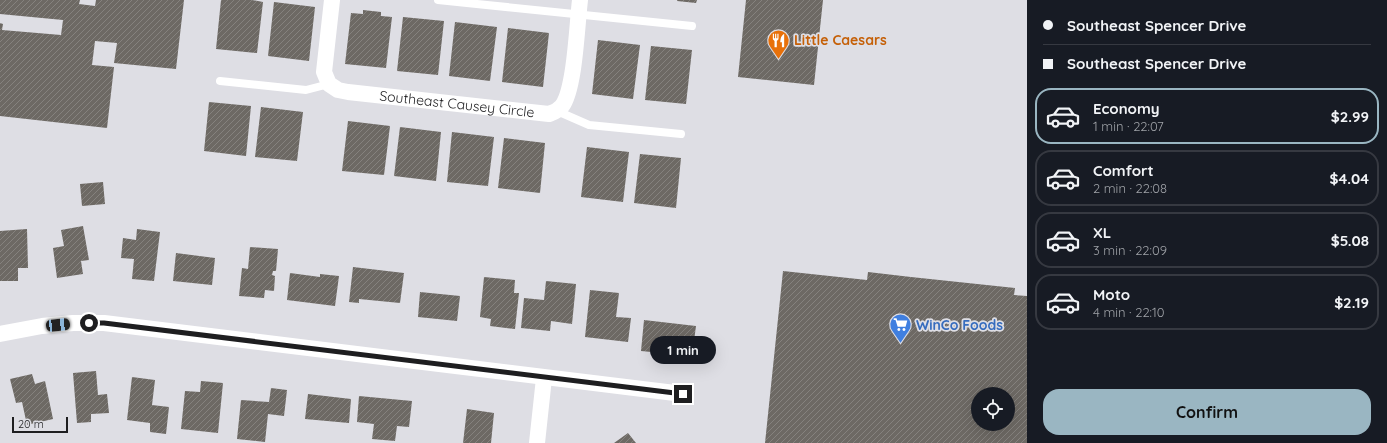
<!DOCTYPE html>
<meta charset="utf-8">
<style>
body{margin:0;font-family:Quicksand,sans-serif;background:#242831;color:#f1f3f6;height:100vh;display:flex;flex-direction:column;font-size:15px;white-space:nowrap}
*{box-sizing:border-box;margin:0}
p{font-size:13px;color:#9ea1a6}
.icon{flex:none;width:22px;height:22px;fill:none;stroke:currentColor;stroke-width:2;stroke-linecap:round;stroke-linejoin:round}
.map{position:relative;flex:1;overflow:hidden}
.panel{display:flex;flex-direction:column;background:#171b24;width:360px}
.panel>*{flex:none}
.guide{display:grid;align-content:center;height:88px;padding:0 16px;background:#171b24}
.controls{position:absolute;left:971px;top:387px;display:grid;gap:8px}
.controls a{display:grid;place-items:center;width:44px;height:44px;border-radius:50%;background:#171b24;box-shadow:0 4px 16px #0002;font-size:20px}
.scale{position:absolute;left:12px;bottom:10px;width:56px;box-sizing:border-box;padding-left:4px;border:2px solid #1e1e20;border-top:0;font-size:11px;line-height:14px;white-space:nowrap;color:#1e1e20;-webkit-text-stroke:3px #dedee4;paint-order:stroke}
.end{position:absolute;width:18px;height:18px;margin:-9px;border:5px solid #1e1e20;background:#fff;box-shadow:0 0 0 2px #fff}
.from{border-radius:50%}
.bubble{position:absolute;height:28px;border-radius:14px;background:#171b24;box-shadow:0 4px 16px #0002;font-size:13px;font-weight:700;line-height:28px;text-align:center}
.car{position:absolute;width:12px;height:24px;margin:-12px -6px;border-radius:5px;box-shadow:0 0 3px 1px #0007;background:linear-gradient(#222 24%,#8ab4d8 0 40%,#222 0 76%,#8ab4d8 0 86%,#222 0)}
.guide b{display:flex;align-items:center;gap:14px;height:38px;font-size:15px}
.guide b+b{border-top:1px solid #363941}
.guide i{width:10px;height:10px;background:#f1f3f6}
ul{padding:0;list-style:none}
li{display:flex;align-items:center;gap:12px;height:56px;margin:0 8px 6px;padding:0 8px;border:2px solid #363941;border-radius:16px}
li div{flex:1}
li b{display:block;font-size:15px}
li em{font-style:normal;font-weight:700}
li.selected{border-color:#9ab6c2}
li>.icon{width:36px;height:36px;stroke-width:1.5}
.button{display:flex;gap:8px;margin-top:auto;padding:8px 16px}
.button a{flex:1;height:46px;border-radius:16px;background:#9ab6c2;color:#111;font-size:16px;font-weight:700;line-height:46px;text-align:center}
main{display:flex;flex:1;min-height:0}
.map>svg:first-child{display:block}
.building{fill:url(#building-hatch);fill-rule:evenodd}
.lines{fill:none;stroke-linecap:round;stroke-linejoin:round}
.lane{stroke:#fff;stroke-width:8}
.street{stroke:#fff;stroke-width:16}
.route{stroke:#1e1e20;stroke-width:5}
.labels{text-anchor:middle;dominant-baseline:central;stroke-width:3.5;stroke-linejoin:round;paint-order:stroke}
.food-label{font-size:14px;font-weight:bold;fill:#c56008;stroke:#dedee4;text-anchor:start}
.street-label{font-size:14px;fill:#1e1e20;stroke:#dedee4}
.shop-label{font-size:14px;font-weight:bold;fill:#366cbe;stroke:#dedee4;text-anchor:start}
</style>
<main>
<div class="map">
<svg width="1027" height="443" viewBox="0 0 1027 443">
<defs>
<pattern id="building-hatch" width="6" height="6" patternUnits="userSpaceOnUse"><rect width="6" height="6" fill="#6d6964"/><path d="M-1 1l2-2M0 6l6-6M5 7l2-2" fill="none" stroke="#85827e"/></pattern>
</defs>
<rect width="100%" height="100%" fill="#dedee4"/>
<path class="building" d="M0,0H80L79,4L95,6L96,0H184L176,69L114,63L117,43L95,41L92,65L114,67L107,128L0,116V23L3,24L2,30L61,35L63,20L0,14Z
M221,0H252L263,2L257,53L216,49Z
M677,0H697L696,3L677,1Z
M746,0H823L814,85L738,77Z
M274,2L315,7L309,61L268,56Z
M363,10L381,12V16L392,17L386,68L345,64L351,13L363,14Z
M403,17L444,21L438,75L397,71Z
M455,22L497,27L490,81L449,76Z
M508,28L549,33L543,87L502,82Z
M598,40L640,45L633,99L592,94Z
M651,46L692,50L686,104L645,100Z
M209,102L251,106L246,156L204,151Z
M261,107L303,112L297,161L255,157Z
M348,121L390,126L384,175L342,171Z
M400,127L441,132L436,181L394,176Z
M452,132L494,137L488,186L447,182Z
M504,138L545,143L540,193L498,188Z
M587,147L629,152L623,202L581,197Z
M640,154L681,158L676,208L634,203Z
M103,182L105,204L82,206L80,184Z
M83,226L89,260L81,261L83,274L57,278L53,248L64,246L61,230Z
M27,229L28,268H18V281H0V231Z
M137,229L160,232L154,281L132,279L134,259L121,258L123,238L136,240Z
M250,247L278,249L276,271H273L272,275L275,276L274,291L265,290L264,298L239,296L242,268L248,269Z
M176,253L215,258L212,285L173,281Z
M353,267L404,273L400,303L359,299V303L349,302Z
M783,271L867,280L868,272L911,277L1015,288L1014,295L1027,296V443H765ZM978,394H1008V424H978Z
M290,273L320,277V274L339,276L335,306L287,300Z
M484,277L515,280L514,293H519L515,329L490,326L491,319L480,317Z
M546,281L576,284L572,324L551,321L550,331L521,328L524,298L544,300Z
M590,290L619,293L616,317L631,318L628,342L585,337Z
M420,292L460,296L457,321L418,317Z
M644,320L696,326L692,356L641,351Z
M96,371L98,395L107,394L109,413L91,414V422L77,423L73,373Z
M32,374L35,384L45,381L53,419L27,425L22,402L16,403L10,379Z
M132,377L155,380L152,405L169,407L166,434L150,432V423L127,420Z
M201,381L223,383L218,433L181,429L185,391L200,392Z
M271,388L287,390L284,416L268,414L265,442L237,439L241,400L269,402Z
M308,394L351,399L349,423L305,419Z
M359,396L412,401L409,427L397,426L395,441L372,439L374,424L357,422Z
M467,409L494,413L491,443H463Z
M628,433L636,443H614Z"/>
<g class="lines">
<path class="lane" d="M438,0L692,26
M220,81L306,90L329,84
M557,111L589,125L681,134"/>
<g class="street">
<path id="s1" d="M332,0L324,72L329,84L338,90L348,92L549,114C554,112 558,111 562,106C575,89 577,24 580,0"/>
<path d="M0,334L42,326L73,323H104L683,394"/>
<path d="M537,443L544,378"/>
</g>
</g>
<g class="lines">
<path class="route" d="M89,323H104L683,394"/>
</g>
<defs>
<symbol id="restaurant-pin" viewBox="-11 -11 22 30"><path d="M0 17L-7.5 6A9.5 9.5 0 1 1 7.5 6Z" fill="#e8710a" stroke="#dedee4"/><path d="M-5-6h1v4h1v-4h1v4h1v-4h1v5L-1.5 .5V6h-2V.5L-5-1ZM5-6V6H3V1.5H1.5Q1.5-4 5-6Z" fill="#fff"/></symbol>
<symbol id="supermarket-pin" viewBox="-11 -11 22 30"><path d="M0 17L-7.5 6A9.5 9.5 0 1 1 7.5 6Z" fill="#3f7fe0" stroke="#dedee4"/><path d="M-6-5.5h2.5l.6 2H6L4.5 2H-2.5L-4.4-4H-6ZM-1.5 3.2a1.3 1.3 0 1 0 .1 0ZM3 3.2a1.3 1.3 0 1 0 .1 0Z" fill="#fff"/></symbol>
</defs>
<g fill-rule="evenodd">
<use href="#restaurant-pin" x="766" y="28" width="25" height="34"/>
<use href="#supermarket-pin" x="888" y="312" width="25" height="34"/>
</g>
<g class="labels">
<g class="food-label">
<text x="794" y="40">Little Caesars</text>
</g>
<g class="street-label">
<text stroke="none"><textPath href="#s1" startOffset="216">Southeast Causey Circle</textPath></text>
</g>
<g class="shop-label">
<text x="916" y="325">WinCo Foods</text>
</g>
</g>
</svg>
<div class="controls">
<a><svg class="icon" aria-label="locate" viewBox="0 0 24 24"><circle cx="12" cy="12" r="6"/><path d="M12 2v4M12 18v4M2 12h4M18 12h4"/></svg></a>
</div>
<div class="scale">20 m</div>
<i class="end from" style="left:89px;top:323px"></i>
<i class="end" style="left:683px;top:394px"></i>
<div class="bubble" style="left:650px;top:336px;width:66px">1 min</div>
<i class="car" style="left:58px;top:325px;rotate:84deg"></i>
</div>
<section class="panel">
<div class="guide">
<b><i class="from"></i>Southeast Spencer Drive</b>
<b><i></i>Southeast Spencer Drive</b>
</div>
<ul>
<li class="selected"><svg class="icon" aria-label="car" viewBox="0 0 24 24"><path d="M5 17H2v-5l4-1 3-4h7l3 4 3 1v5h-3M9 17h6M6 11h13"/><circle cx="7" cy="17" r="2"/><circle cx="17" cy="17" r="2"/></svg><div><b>Economy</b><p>1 min · 22:07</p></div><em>$2.99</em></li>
<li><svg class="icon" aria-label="car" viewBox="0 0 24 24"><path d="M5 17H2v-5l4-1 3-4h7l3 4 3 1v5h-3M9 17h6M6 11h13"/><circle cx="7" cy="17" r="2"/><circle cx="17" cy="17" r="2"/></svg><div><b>Comfort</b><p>2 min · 22:08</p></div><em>$4.04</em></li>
<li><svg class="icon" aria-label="car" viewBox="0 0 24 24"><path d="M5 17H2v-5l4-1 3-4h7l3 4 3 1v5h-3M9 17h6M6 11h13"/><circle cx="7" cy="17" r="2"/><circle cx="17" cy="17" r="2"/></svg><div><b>XL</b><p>3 min · 22:09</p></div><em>$5.08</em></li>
<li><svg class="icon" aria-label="car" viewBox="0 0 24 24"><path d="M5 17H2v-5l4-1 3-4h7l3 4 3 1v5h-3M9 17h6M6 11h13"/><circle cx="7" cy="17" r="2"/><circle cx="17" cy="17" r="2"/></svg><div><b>Moto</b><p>4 min · 22:10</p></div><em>$2.19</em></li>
</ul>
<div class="button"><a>Confirm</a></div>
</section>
</main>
